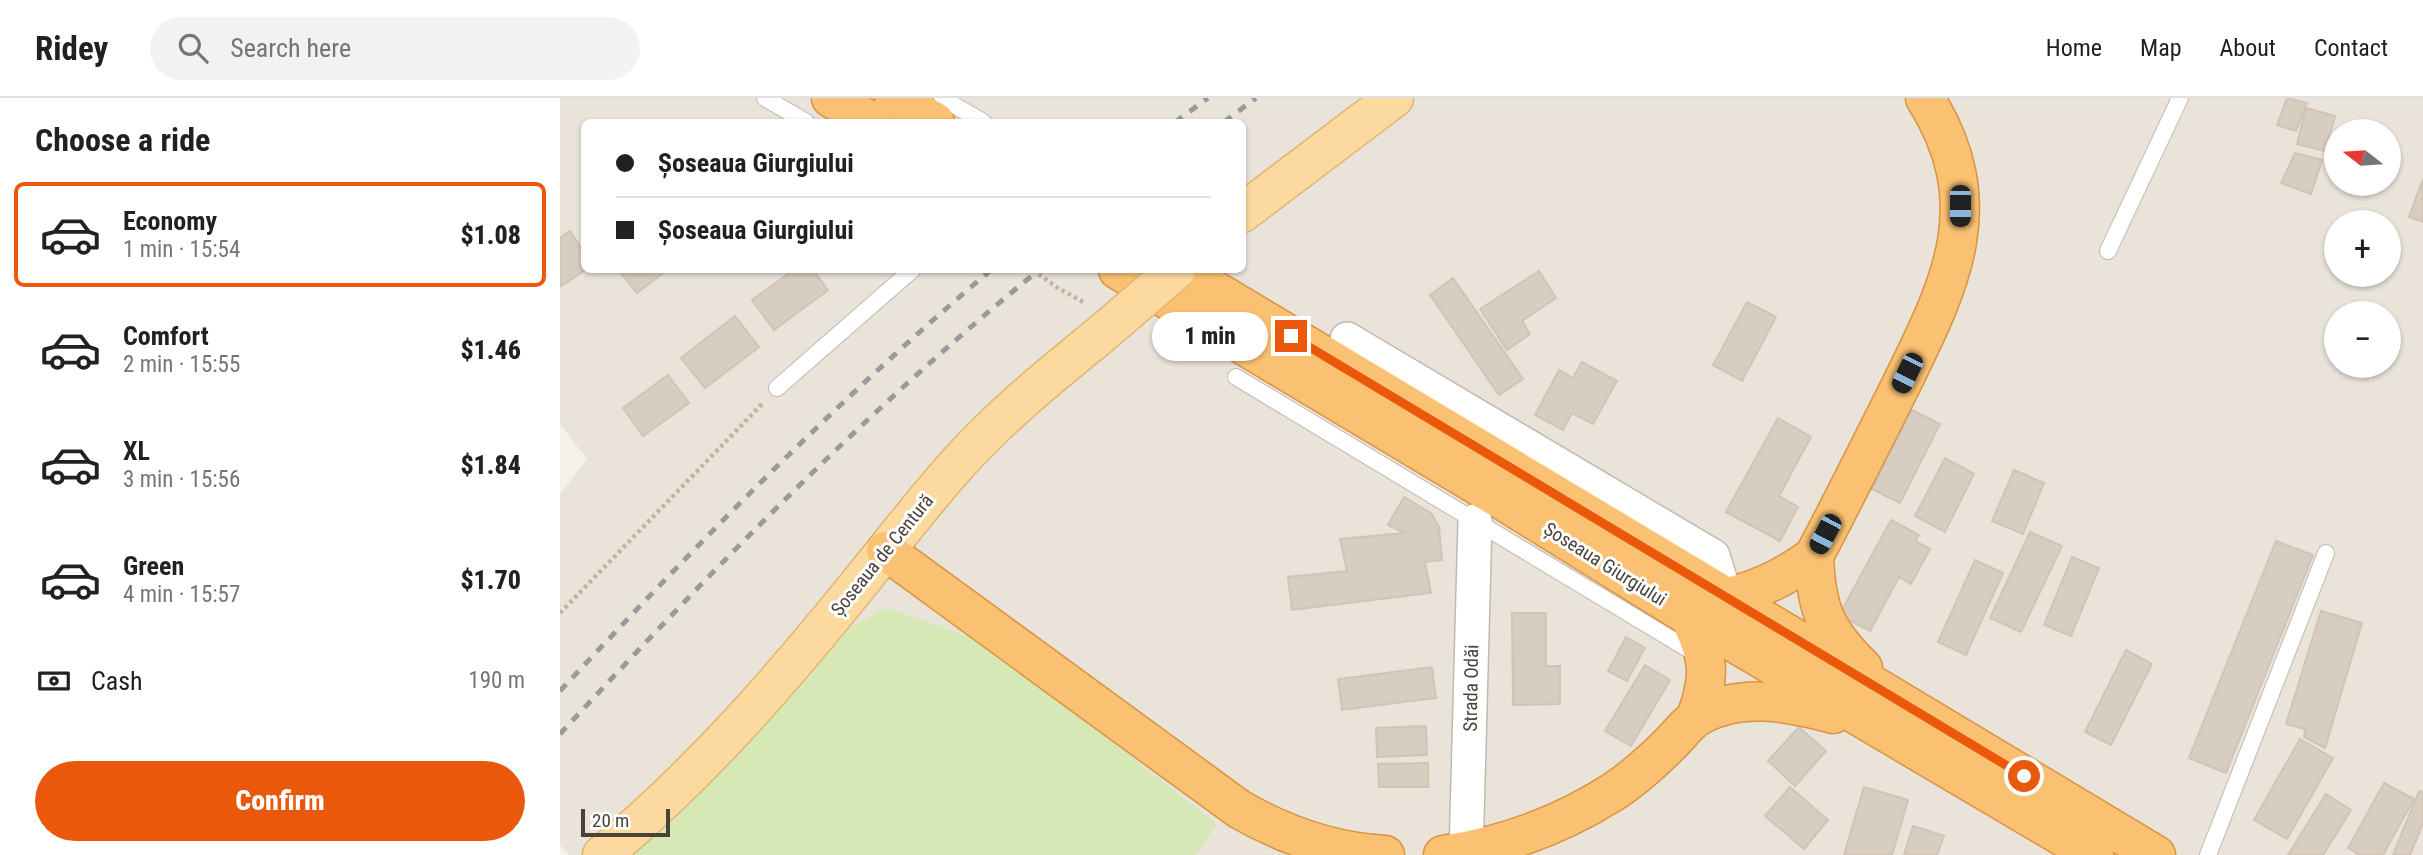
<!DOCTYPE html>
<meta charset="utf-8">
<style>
body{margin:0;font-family:"Roboto Condensed",sans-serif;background:#f2f2f2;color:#202124;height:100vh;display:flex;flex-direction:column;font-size:26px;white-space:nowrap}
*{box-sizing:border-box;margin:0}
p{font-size:23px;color:#757577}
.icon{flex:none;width:38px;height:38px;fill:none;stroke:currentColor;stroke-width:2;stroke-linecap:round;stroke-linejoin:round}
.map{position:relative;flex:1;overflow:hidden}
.sheet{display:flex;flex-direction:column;background:#fff;width:560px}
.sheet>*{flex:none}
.banner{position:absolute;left:21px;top:21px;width:665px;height:154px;border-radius:10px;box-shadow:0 2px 5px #0004;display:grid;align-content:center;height:154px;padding:0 35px;background:#fff}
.needle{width:46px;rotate:287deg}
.tools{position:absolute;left:1764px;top:21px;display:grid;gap:14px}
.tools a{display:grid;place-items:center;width:77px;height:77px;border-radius:50%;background:#fff;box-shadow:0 2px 5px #0004;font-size:35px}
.scale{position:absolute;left:21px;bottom:18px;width:89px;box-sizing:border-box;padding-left:7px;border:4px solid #4a4239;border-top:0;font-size:19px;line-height:24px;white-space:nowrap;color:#4a4239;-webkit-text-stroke:5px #fff;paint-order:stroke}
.end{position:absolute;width:32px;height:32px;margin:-16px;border:9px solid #ea580c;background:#fff;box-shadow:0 0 0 4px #fff}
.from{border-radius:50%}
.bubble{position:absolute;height:49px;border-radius:24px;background:#fff;box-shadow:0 2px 5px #0004;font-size:23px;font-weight:800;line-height:49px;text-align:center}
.car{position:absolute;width:21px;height:42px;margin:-21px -10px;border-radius:9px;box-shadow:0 0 5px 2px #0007;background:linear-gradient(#222 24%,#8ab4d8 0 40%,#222 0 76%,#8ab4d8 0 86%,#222 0)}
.banner b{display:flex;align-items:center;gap:24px;height:66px;font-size:26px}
.banner b+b{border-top:2px solid #e0e0e0}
.banner i{width:18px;height:18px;background:#202124}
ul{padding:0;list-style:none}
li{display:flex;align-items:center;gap:21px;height:105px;margin:0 14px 10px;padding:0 21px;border:4px solid transparent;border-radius:10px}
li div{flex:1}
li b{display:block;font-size:26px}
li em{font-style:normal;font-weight:800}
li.current{border-color:#ea580c}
li>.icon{width:63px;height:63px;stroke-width:1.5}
h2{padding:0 35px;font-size:32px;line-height:84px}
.pay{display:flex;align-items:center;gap:18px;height:77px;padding:0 35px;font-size:26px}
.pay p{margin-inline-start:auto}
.action{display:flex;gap:14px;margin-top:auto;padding:14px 35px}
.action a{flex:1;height:80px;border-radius:42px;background:#ea580c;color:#fff;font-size:28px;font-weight:800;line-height:80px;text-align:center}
header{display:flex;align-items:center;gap:42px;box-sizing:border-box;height:98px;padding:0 35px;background:#fff;border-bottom:2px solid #e0e0e0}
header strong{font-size:33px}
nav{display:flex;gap:38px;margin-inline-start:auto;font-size:24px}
.search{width:490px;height:63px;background:#f2f2f2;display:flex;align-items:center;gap:18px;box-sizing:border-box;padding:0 24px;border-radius:38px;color:#757577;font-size:26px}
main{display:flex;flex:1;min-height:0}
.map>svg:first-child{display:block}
.residential{fill:#e9e3da;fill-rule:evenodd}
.green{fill:#d6e8b6}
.building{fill:#d7cdc1;stroke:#d2c4b5;stroke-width:2}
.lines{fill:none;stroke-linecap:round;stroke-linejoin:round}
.lane-casing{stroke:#c1b9ae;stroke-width:18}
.street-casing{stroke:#c1b9ae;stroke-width:36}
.primary-casing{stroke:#e2b46e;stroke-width:41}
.highway-casing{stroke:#da9441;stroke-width:41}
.path{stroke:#c3b3a0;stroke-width:4.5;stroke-dasharray:3.5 3.5;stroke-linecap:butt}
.lane{stroke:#fff;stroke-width:16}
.street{stroke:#fff;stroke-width:33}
.primary{stroke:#fcd99f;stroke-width:38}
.highway{stroke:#fac172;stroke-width:38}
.rail{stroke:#9a9a9a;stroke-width:5;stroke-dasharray:9 9;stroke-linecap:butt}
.primary-bridge-casing{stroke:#e2b46e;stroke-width:41;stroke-linecap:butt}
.primary-bridge{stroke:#fcd99f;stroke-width:38}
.route{stroke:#ea580c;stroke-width:9}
.labels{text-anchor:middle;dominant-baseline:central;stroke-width:6;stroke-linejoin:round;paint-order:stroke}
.street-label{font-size:19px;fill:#4a4239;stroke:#fff}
</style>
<header>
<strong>Ridey</strong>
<div class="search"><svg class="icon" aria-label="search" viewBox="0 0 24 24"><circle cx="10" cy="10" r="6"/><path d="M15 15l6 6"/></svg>Search here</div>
<nav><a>Home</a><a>Map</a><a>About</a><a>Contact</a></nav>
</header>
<main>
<section class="sheet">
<h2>Choose a ride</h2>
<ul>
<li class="current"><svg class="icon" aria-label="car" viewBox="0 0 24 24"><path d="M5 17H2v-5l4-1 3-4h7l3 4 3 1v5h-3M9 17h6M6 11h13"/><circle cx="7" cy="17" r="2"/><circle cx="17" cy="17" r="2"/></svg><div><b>Economy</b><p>1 min · 15:54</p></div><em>$1.08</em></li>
<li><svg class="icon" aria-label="car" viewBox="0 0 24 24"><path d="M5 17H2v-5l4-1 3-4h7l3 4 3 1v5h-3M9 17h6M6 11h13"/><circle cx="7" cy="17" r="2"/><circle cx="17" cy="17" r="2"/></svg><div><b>Comfort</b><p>2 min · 15:55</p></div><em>$1.46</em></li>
<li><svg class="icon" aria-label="car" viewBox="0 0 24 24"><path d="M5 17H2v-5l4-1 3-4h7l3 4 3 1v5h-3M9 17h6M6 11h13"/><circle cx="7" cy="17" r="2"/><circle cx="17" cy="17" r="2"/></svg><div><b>XL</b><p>3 min · 15:56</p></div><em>$1.84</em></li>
<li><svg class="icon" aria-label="car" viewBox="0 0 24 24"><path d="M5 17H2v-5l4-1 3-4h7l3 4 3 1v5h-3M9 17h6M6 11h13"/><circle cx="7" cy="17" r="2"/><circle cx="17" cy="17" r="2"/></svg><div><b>Green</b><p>4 min · 15:57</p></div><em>$1.70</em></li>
</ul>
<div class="pay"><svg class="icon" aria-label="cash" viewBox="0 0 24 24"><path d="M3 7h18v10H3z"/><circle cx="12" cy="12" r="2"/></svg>Cash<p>190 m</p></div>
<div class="action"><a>Confirm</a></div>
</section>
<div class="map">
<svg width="1863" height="757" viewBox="0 0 1863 757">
<rect width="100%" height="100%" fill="#f5f2ec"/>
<path class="residential" d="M0,0H1863V757H636L656,726L427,545L276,537L74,757H9L0,747V396L27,361L0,326ZM24,24H682V172H24ZM1776,33H1829V86H1776ZM1776,124H1829V177H1776ZM1776,215H1829V268H1776Z"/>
<path class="green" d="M326,510L427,545L657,726L636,757H74L276,536Z"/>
<path class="building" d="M1727,0L1747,5L1736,33L1717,27Z
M1746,10L1775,18L1765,53L1737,46Z
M1735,55L1762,62L1751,96L1721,85Z
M1863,81V124L1849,119Z
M10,133L24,154L25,172L0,189V140Z
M61,172H107L77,195L59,173Z
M233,172H253L268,192L214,232L192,202Z
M979,173L996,200L962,223L970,236L947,252L920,211Z
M893,180L963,281L939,297L870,197Z
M1187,204L1216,219L1182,283L1153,267Z
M175,218L199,249L145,290L121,260Z
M1022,264L1057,283L1033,326L1012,315L1003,332L975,317L999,272L1013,280Z
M108,277L129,305L83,338L63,310Z
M1352,312L1380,326L1340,405L1312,391Z
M1218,320L1251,339L1219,398L1238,409L1220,443L1166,414Z
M1385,360L1414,376L1385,434L1355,418Z
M1454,372L1484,385L1463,436L1432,423Z
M844,399L871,415L879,429L882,462L865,464L871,495L732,512L728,479L787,473L780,441L845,435L828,427Z
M1331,422L1359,437L1355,443L1370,451L1351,486L1339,479L1310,533L1279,517Z
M1470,434L1502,448L1461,534L1430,520Z
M1716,443L1753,457L1666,675L1629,660Z
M1512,459L1539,470L1511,538L1484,527Z
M1415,462L1443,475L1406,557L1378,544Z
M1761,513L1802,525L1765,650L1744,639L1745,631L1726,626Z
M952,515H986V568H1000V606L953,607Z
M1066,539L1085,550L1067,583L1048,573Z
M1566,552L1592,566L1551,647L1525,634Z
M1085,567L1110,582L1071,648L1045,633Z
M872,569L876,600L782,612L778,581Z
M866,628L867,657L817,659L816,630Z
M1239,629L1266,653L1235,688L1208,663Z
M1740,641L1773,660L1727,741L1694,722Z
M868,665V689H819L818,666Z
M1824,685L1854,701L1823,757H1800L1788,750Z
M1230,689L1268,722L1244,751L1205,718Z
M1304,689L1348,702L1332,757H1284Z
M1859,693L1863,694V725L1850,757H1833Z
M1766,696L1791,712L1763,757H1728Z
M1353,728L1384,738L1377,757H1344Z"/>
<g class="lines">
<defs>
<path id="lane" d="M205,0L246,24
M382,0L423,24
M1548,153L1620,0
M676,279L1138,557
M217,290L352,172
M1648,757L1766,455"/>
<path id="street" d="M787,241L1153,458L1166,500
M906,757L915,423"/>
<path id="primary" d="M682,115L834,0
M42,757C143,674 228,574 310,472C340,435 369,397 401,362C443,316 491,277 539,238"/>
<path id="highway" d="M271,0L312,24
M334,0L375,24
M558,172L942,402L1129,518L1534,757
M621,172L1596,757
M326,453L679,711C724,737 772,754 825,757
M1254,458C1256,511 1265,533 1303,570
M1166,500C1202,490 1224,480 1254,458C1283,403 1311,347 1339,291C1389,189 1433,108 1365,0
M1129,518C1148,557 1152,577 1136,619
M883,757C944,748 1001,727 1053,694C1073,681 1094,662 1111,645C1119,637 1128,625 1137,619C1179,594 1229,604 1273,616"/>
</defs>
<use href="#lane" class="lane-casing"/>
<use href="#street" class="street-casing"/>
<use href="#primary" class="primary-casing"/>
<use href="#highway" class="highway-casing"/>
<path class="path" d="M473,172L498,190L525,205
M0,515L202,306"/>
<use href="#lane" class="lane"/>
<use href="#street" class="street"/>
<use href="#primary" class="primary"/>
<use href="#highway" class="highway"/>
<path class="rail" d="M615,24L648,0
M664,24L696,0
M0,593C137,446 277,302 431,172
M0,636C151,473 306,312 479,172"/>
<defs>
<path id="primary-bridge" d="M539,238L616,172"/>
</defs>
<use href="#primary-bridge" class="primary-bridge-casing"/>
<use href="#primary-bridge" class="primary-bridge"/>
</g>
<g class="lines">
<path class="route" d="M731,238L1464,678"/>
</g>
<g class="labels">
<g class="street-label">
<text transform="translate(322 457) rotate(-51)">Șoseaua de Centură</text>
<text transform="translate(1045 466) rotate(32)">Șoseaua Giurgiului</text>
<text transform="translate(911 590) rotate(-89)">Strada Odăi</text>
</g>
</g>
</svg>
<div class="tools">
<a><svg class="needle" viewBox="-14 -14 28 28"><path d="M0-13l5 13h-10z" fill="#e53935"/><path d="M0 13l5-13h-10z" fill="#757577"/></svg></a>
<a>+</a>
<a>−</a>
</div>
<div class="scale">20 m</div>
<i class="end from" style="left:1464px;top:678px"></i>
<i class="end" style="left:731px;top:238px"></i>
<div class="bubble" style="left:592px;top:214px;width:116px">1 min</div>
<i class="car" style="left:1400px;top:108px;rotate:180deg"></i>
<i class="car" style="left:1347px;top:275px;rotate:206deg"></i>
<i class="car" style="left:1265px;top:436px;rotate:208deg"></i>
<div class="banner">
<b><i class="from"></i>Șoseaua Giurgiului</b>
<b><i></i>Șoseaua Giurgiului</b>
</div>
</div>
</main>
